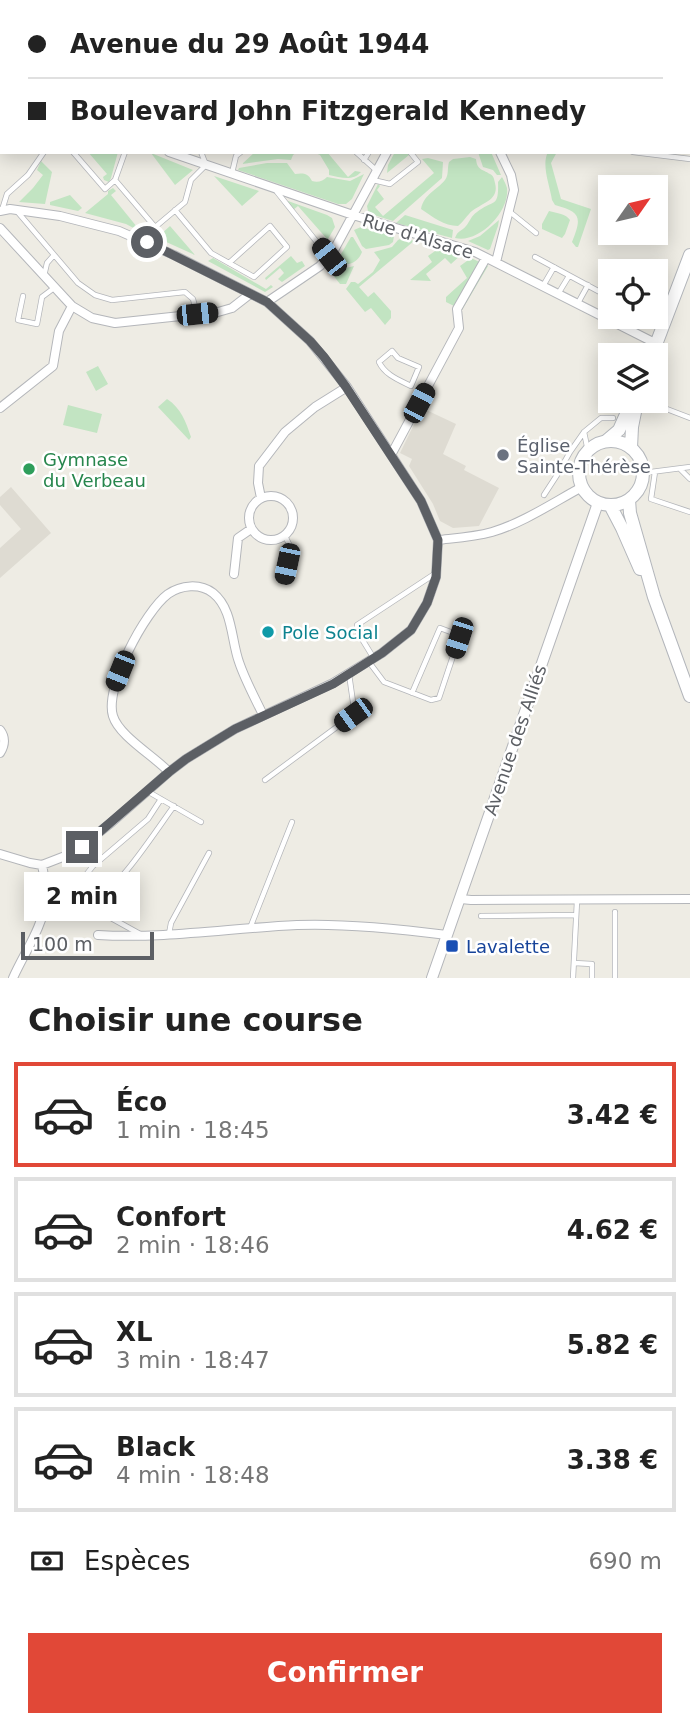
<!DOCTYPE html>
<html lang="fr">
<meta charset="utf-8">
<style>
body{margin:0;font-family:"DejaVu Sans",sans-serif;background:#f6f6f6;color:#222;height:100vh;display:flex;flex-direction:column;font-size:26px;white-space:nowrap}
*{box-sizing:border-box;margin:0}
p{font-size:23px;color:#767676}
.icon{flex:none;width:38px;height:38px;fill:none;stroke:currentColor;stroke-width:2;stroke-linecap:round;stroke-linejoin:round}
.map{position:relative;height:978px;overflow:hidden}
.panel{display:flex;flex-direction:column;background:#fff;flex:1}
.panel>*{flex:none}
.hud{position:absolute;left:0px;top:0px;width:691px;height:154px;box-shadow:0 4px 18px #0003;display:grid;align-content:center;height:154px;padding:0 28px;background:#fff}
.needle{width:46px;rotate:56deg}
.controls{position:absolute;left:598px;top:175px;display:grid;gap:14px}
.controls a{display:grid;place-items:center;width:70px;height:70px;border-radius:0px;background:#fff;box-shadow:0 4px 18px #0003;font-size:35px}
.scale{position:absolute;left:21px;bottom:18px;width:133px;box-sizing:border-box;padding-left:7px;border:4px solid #5c5f64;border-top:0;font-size:19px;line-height:24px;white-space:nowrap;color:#5c5f64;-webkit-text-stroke:5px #fff;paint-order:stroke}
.end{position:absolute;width:32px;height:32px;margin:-16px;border:9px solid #5c5f64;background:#fff;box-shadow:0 0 0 4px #fff}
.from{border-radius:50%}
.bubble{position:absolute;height:49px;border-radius:0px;background:#fff;box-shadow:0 4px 18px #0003;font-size:23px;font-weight:700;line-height:49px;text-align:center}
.car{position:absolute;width:21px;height:42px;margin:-21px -10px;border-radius:9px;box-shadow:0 0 5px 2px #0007;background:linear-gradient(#222 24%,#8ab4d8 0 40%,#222 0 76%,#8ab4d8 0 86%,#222 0)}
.hud b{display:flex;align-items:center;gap:24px;height:66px;font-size:26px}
.hud b+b{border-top:2px solid #e0e0e0}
.hud i{width:18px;height:18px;background:#222}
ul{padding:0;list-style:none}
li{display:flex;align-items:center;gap:21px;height:105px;margin:0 14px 10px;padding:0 14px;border:4px solid #e0e0e0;border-radius:0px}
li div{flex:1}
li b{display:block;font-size:26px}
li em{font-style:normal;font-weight:700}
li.on{border-color:#e14837}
li>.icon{width:63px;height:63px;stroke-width:1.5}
h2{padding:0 28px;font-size:32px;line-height:84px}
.pay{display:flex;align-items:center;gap:18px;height:77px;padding:0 28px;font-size:26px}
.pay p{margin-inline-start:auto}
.cta{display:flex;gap:14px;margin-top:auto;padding:14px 28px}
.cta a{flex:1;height:80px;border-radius:0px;background:#e14837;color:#fff;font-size:28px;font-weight:700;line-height:80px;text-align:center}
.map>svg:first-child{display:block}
.education{fill:#dedbd2}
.green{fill:#c2e4c2}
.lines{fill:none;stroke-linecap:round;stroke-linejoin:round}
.canal{stroke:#a7d5fb;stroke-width:10}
.service-casing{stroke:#b4b6ba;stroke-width:6}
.minor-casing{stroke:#b4b6ba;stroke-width:10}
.tertiary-casing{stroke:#b4b6ba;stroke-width:12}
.secondary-casing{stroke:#b3b6bb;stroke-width:14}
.service{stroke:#fff;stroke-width:4.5}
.minor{stroke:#fff;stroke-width:8}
.tertiary{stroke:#fff;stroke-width:10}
.secondary{stroke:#fff;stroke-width:12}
.route{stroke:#5c5f64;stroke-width:9}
.worship-dot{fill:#6b7280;stroke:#fff;stroke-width:2.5}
.leisure-dot{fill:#2e9e5b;stroke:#fff;stroke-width:2.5}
.culture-dot{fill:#0f9aa8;stroke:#fff;stroke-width:2.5}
.transit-dot{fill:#1a4fb4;stroke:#fff;stroke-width:2.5}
.labels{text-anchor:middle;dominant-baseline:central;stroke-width:5;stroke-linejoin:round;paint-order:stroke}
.street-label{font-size:18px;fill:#5c5f64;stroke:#fff}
.worship-label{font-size:18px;fill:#5b616d;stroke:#fff;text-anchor:start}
.leisure-label{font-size:18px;fill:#27864d;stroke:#fff;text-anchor:start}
.culture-label{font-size:18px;fill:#0d838f;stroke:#fff;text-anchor:start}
.transit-label{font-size:18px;fill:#164399;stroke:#fff;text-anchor:start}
</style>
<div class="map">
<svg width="690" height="978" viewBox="0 0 690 978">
<rect width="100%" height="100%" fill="#eeece4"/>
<path class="education" d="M422,408L456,424L443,454L466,466L464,470L499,488L479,526L453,528L440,521L433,504L409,466L412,459L400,453Z
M11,487L51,533L0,578V548L21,529L0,505V497Z"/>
<path class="green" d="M88,152H118L111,178L109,182L104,180L103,177L107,174Z
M255,152H297L293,155L291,160L278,159L242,164Z
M313,152H327L348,177L355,171L361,172C352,182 340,177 329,175V170L320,155Z
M395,152H407L409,155L387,173L388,165Z
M478,152H491L501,175H497L493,170L483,167Z
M548,152H557L551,163L561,199L591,209L578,247H576L572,242C582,217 581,212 555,205L552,200C550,186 541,165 548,152Z
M151,153L193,170L175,185Z
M470,157L476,159C477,170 482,169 490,174C494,176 494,179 495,183C500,202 479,203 469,214C465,218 463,222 458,226C444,226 433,217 421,209C424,194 436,191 445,180C449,175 447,169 449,162L453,159Z
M428,158L443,162L442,178L393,221L374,215L368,211L367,206L378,184L380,186L377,190L384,199L375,207L383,216L434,173L422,159Z
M41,161L52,172L45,204L19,202L33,188L43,175L37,170Z
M267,163H287L295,174C303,173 308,173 312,181C318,183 323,181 327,177L350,181L364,174L352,199L346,204H338L238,170L239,168Z
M214,176L259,191L242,206Z
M502,177C504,181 506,184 507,188C510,212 478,244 455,238C458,230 461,232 466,226C470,221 471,216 477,212C493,199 499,209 498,182Z
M113,188L116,191L111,195L137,227L145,226L139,231L126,224L85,213L108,194V191Z
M70,195L82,208L78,211L50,205V202Z
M288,201L327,215L332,218L335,227L324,246L322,244L327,239L298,206L293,210L288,204Z
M549,211C557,213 566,214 570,220L565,234L562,238L542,229V224Z
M405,215L453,230L452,238L396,223Z
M499,220L498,226L490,249L488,250L468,241L480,236Z
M170,226L195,255L153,236L151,232L155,230L160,235Z
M361,227L394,236L393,242L389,245L366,249L362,246L354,230Z
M351,237H353L362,252C358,263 346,268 337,261Z
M402,238L414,241L359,287L368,297L374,292L391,311V318L385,325L371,308L365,312L346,289L351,282H355L358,284L373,272L380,260L374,252L392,247L398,240Z
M438,249L461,255L451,264L445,258L426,274L431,281L410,280L432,262L428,256Z
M291,256L297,263L302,261L305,266L282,282L278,279L284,273L280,268L266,280L265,278Z
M213,258L266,289L271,285L273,287L265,292L208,261Z
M471,258L488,266L462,310L446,302V297L467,278L460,266Z
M336,266L346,268L354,266L346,284H340L329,270Z
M98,366L108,384L96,391L86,372Z
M167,399C181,408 186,422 191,437L189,440L158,407Z
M68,405L102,414L97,433L63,425Z"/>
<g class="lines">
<path class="canal" d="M39,2L40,0
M0,65L2,62"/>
<defs>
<path id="service" d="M370,0L371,2
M233,2L235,0
M332,2L335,0
M552,2L553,0
M582,2L585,0L589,2
M690,6V5
M73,152L105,189L115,180
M125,152L115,180L155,227
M356,152L376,170
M633,152L690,159
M364,160L369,152
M232,173L236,156L241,152
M373,180L390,184L418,162L410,152
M277,192L328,256
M2,210L7,194L28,175L44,152
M16,210L78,283L95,295L112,300L185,292L193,299L197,314
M175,210L211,253L254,277L287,247L270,226L229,263
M510,212L536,233
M141,239L185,202L191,180L206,165L201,152
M535,257L611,298
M44,276L47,263L54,255
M543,286L554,267
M558,294L569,276
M23,296L18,320L37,324L42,297L54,288
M578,303L588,285
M599,314L608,296
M392,351L398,358L419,367L411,386C399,380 385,375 379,362Z
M646,401L690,418
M584,432L588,451
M680,469L690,479
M655,472L651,499L690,512
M643,473L690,467
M544,495L557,475L570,452L584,432L601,418H613
M284,580L291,548L285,536
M373,657L357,631V625L436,573
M369,662L384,682L431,700L439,698L459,638L456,634L440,628L412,693
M265,780L353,715L354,709L349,674
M147,791L201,822
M161,799L148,819L93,866L78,885C84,889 90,897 97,896C115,895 161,823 174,806
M46,882L140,934
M481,916L576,915
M250,928L292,822
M169,934L171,923L209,853
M574,963L592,964V978
M573,978L577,901
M615,978V912"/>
<path id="minor" d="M416,0L417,2
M49,2L50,0
M158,2L160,0
M295,2L298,0
M466,2L467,0
M616,2L617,0
M169,152L353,215L475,252L657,344
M0,211L10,209L60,216L119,231L174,255L267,302L310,341L347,387L421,501L438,540L436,577L427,603L411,630L382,653L333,683L235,729L186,759L169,772L112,822L73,853L42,865L30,863L0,854
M0,228L72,306
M496,262L514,190L511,175L500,152
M267,302L320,266L334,250L387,152
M0,408L53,366L59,331L72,306L92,318L115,323L218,312L232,308L250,294
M391,455L459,328L457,309L486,258
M249 518a22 22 0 1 1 44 0a22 22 0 1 1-44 0Z
M261,498L258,483L259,466L285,432L315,407L347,387
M438,540C456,538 474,537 492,532C523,523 554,502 582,487
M234,574L238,538L251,529
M0,730C6,738 5,745 0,753
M169,772C154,756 119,736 113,716C104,688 145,611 168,594C181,585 200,583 213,593C233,609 231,640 239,662C245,680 255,698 263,715
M461,899L471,900L690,899
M98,935C165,939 231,928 297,925C344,923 400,929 447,935
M13,978C24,953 43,927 46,899C47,888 44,876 42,865"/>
<path id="tertiary" d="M432,978L598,503"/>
<path id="secondary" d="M652,355L690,255
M579 473a32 32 0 1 1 64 0a32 32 0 1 1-64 0Z
M606,441L619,430L632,401
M631,448L632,427L636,407
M629,500L630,513L654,597L690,696
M610,505L622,528L640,569"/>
</defs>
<use href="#service" class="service-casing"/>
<use href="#minor" class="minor-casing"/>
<use href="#tertiary" class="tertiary-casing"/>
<use href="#secondary" class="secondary-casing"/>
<use href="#service" class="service"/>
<use href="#minor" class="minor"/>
<use href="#tertiary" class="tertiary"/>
<use href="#secondary" class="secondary"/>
</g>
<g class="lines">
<path class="route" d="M82,847L169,772L186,759L235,729L333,684L382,653L411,630L427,603L436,577L438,540L421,501L346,387L324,357L310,341L267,302L147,242"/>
</g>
<circle class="worship-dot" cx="503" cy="455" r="7"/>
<circle class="leisure-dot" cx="29" cy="469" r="7"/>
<circle class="culture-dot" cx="268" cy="632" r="7"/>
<rect class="transit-dot" x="445" y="939" width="14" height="14" rx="3.5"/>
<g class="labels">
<g class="street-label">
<text transform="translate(418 236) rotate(17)">Rue d'Alsace</text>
<text transform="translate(515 740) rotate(-71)">Avenue des Alliés</text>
</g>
<g class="worship-label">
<text x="517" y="445">Église<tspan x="517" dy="21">Sainte-Thérèse</tspan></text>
</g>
<g class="leisure-label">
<text x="43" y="459">Gymnase<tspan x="43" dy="21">du Verbeau</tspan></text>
</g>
<g class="culture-label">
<text x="282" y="632">Pole Social</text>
</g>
<g class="transit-label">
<text x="466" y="946">Lavalette</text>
</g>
</g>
</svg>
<div class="controls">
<a><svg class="needle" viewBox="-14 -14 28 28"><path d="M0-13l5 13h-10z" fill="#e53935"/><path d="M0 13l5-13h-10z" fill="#767676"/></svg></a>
<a><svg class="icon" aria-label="locate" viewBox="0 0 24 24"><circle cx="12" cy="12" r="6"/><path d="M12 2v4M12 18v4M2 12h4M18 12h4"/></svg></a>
<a><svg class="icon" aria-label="layers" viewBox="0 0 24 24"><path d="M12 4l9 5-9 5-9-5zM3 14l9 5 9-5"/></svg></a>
</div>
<div class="scale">100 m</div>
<i class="end from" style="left:147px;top:242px"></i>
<i class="end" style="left:82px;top:847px"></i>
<div class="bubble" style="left:24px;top:872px;width:116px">2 min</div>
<i class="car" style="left:329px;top:257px;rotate:322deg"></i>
<i class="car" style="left:197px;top:314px;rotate:84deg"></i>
<i class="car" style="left:419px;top:403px;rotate:28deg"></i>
<i class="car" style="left:287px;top:564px;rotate:192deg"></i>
<i class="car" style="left:459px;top:638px;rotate:198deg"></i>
<i class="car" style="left:120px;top:671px;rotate:202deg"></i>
<i class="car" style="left:353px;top:715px;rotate:234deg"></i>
<div class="hud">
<b><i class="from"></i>Avenue du 29 Août 1944</b>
<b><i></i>Boulevard John Fitzgerald Kennedy</b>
</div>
</div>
<section class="panel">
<h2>Choisir une course</h2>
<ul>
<li class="on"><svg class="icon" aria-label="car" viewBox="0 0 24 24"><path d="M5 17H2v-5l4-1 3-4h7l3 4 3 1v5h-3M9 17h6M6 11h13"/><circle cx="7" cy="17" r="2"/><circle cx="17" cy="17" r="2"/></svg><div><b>Éco</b><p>1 min · 18:45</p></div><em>3.42 €</em></li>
<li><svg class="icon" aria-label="car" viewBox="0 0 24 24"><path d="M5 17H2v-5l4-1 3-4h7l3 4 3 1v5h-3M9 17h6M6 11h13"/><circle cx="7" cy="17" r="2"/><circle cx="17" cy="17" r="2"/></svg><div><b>Confort</b><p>2 min · 18:46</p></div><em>4.62 €</em></li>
<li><svg class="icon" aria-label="car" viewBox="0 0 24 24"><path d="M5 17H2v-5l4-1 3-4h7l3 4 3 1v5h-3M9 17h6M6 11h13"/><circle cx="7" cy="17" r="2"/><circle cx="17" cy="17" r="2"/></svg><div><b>XL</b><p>3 min · 18:47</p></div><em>5.82 €</em></li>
<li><svg class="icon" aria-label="car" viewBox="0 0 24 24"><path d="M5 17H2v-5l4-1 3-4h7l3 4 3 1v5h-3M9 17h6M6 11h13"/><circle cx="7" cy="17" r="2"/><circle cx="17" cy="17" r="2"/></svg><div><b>Black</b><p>4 min · 18:48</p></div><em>3.38 €</em></li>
</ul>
<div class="pay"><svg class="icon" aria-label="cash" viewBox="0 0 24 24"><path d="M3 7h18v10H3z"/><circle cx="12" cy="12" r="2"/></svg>Espèces<p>690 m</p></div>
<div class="cta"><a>Confirmer</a></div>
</section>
